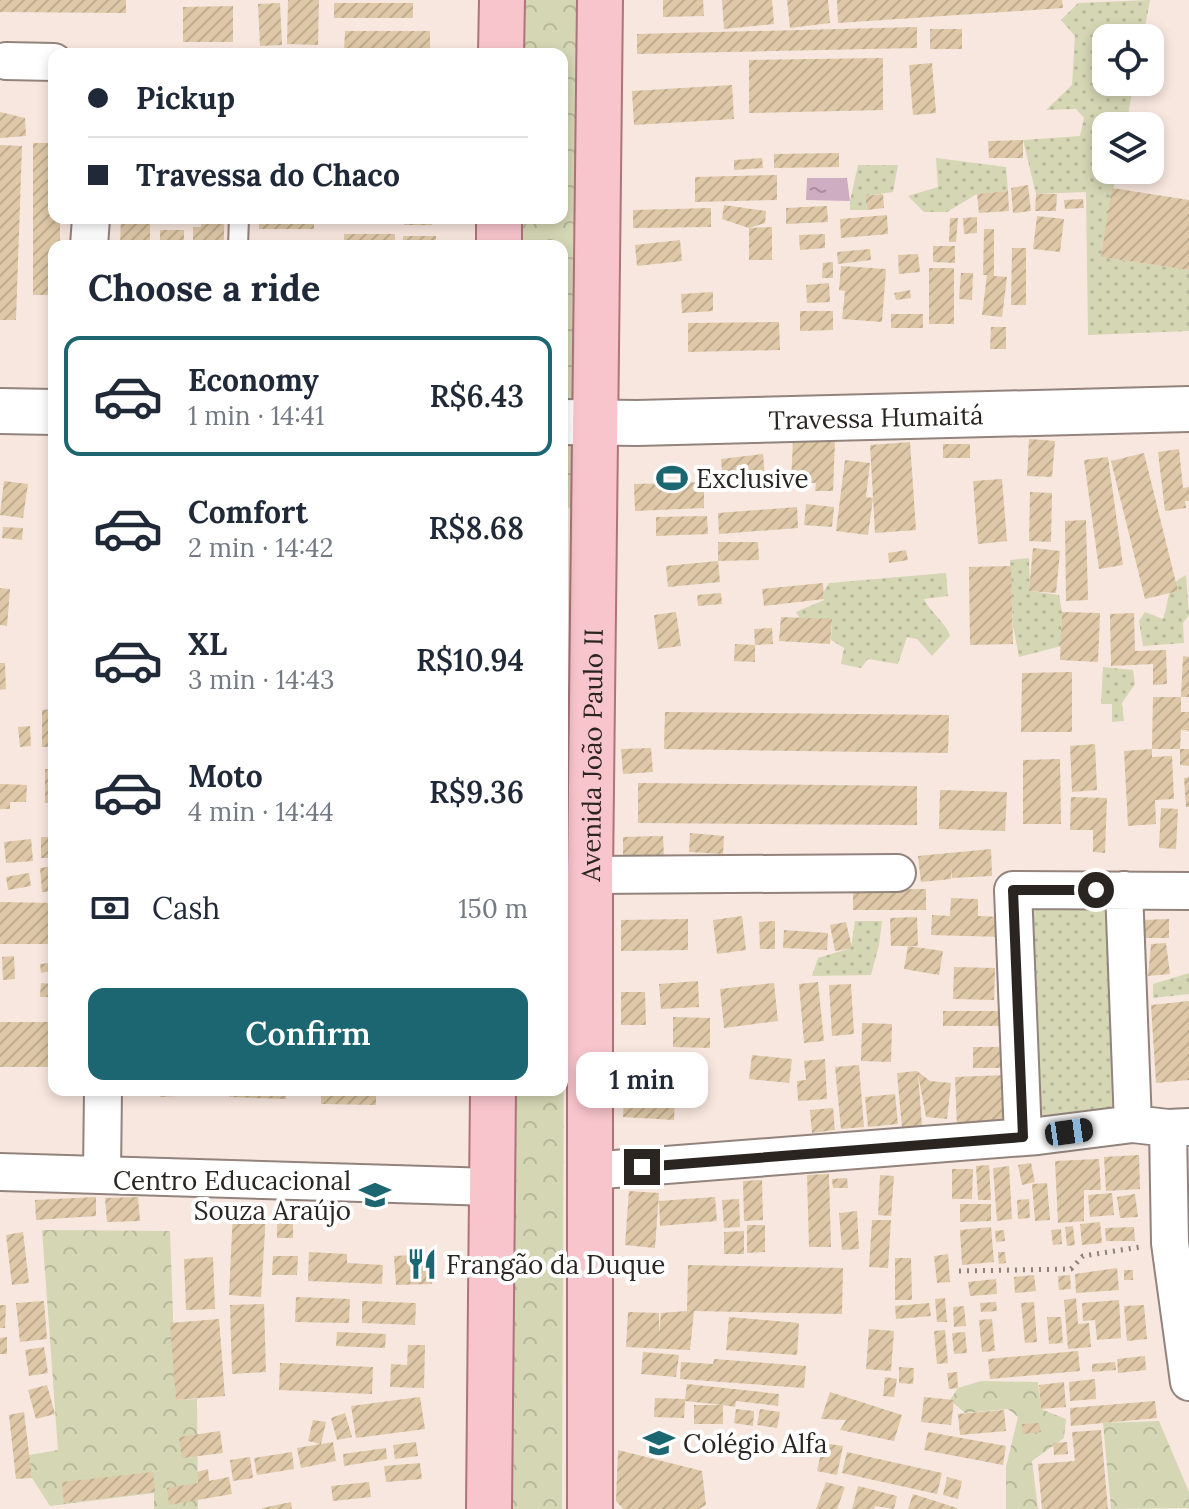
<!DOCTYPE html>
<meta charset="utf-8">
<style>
body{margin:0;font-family:Lora,serif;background:#f2f2f3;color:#1f2937;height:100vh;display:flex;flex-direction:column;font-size:30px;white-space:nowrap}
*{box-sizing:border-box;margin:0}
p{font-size:26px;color:#747a83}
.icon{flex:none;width:44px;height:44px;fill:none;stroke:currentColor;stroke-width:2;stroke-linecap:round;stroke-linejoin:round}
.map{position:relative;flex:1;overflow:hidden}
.details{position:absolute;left:48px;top:240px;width:520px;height:856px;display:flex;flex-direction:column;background:#fff;border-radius:16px;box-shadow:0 4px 12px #0003}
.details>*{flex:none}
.banner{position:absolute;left:48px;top:48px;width:520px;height:176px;border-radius:16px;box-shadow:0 4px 12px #0003;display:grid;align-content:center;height:176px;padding:0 40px;background:#fff}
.tools{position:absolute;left:1092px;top:24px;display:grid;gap:16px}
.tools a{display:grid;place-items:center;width:72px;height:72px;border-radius:16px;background:#fff;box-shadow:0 4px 12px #0003;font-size:40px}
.end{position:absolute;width:36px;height:36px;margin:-18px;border:10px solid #2b2522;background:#fff;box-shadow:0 0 0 4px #fff}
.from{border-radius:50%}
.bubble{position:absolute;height:56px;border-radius:16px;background:#fff;box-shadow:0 4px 12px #0003;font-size:26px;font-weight:600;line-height:56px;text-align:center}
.car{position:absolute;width:24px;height:48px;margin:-24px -12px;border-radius:10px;box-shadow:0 0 6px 2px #0007;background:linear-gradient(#222 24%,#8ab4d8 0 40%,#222 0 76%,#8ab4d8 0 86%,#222 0)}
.banner b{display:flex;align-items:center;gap:28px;height:76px;font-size:30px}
.banner b+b{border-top:2px solid #e0e1e3}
.banner i{width:20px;height:20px;background:#1f2937}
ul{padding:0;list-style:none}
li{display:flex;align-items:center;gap:24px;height:120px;margin:0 16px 12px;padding:0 24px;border:4px solid transparent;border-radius:16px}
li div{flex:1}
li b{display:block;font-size:30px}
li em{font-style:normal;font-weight:600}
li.selected{border-color:#1b6671}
li>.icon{width:72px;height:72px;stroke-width:1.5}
h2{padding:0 40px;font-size:36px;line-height:96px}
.pay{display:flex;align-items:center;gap:20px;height:88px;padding:0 40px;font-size:30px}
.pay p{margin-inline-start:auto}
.primary-button{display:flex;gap:16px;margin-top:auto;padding:16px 40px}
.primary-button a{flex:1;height:92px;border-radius:16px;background:#1b6671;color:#fff;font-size:32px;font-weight:600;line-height:92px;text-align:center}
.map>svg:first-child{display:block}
.grass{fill:url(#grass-dots)}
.forest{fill:url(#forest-crowns)}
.water{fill:url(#water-ripples)}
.building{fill:url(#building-hatch)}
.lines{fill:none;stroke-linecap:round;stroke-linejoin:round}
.lane-casing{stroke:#93837d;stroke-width:22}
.street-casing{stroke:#93837d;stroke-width:40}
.secondary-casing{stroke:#93837d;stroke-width:48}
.primary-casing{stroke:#ae747a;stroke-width:48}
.path{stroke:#8c817c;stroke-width:5;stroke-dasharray:2 6;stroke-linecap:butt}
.lane{stroke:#fff;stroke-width:18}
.street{stroke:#fff;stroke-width:36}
.secondary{stroke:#fff;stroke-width:44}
.primary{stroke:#f8c5cc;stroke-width:44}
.route{stroke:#2b2522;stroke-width:10}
.labels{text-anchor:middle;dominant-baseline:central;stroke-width:8;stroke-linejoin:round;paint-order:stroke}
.street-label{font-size:26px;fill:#2b2522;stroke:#fff}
.poi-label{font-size:26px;fill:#2b2522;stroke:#fff;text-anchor:start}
</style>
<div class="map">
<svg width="1189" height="1509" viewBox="0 0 1189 1509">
<defs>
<pattern id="grass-dots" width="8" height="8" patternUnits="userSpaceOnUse" patternTransform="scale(2)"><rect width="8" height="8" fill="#d4d6b4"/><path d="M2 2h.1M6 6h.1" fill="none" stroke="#b6b89a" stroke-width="1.8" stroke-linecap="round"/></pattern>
<pattern id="forest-crowns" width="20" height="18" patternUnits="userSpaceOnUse" patternTransform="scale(2)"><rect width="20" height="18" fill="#d4d6b4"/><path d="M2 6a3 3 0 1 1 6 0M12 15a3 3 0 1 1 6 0" fill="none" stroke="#b6b89a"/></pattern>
<pattern id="water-ripples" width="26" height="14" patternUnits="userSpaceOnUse" patternTransform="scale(2)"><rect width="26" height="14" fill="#ceacc2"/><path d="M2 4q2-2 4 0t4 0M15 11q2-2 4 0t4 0" fill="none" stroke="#a78c9d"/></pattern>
<pattern id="building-hatch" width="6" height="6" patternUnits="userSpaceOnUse" patternTransform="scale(2)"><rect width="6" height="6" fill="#dec8a7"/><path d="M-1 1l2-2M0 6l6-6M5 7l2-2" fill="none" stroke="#bfac8f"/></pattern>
</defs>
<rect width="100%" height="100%" fill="#f8e7df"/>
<path class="grass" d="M1150,0L1143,38H1106V82H1134L1126,126H1106V170H1117L1101,257L1189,270V331L1088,335L1086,192L1036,194L1023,140L1080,136L1084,118L1076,109L1046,110L1072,85L1075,36L1061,20L1078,3Z
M936,158L1006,167L1008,191L977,194L947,212H924L908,196L938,187Z
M858,165H898L893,192L865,196L867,210H850V201Z
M1029,558L1030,591L1059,595L1062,612L1061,646L1019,657L1013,625L1010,560Z
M946,573L948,596L924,599C930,612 947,624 950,636L932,656L917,639L907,637L898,664L868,659L861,668L841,664L844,648L831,640L832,620L800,618L796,612L824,600V591L829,583Z
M1186,575L1189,615L1183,623L1184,643L1143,646L1139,621L1145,612L1163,619C1170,600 1165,585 1186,575Z
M1103,667L1133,670L1135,684L1122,703L1124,721L1112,722V704H1101Z
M1028,895L1110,898L1121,1112L1041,1120Z
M855,921H882L879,945L871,975L812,976L818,958L851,948Z
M1189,973V994L1153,998V984Z"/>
<path class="forest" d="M513,0H579L576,512L562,504V246H511V218H562V54H512Z
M562,515L566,517L562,1509H494L498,1090H562Z
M42,1230L170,1231L176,1400L197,1399L198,1509H154V1493L50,1506L32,1478L29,1455L58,1450Z
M981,1381L1038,1382L1041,1409L1066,1419L1064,1438L1032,1461L1038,1509H1006V1467L1018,1417L1008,1409L965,1413L950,1400L958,1388Z
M1159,1421L1189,1492V1508L1111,1509L1103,1423Z"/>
<path class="water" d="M807,178H847L850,201L806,200Z"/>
<path class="building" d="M0,0H126V13L0,12Z
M288,0H319L318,45L287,44Z
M663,0H703L704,16L663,17Z
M722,0H772L774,24L724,29Z
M787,0H828L830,23L790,28Z
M837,0H1062L1063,8L838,23Z
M280,3L282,45L260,46L258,4Z
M334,3H413V18H334Z
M233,6V42H183V7Z
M917,27V48L637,54V34Z
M930,29H962V49H930Z
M345,31H430V52L344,51Z
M883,58V110L749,113V60Z
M932,63L936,113L913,115L909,65Z
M732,85L734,119L634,125L632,91Z
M0,112L25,118L26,136L0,138Z
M1023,140V158H989L988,141Z
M33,143H54V218H60V246H54V295H33Z
M0,145L22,146L16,320H0Z
M839,153V167L774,168V154Z
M762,158L763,168L734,170V160Z
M777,175V200L695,202V177Z
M1028,185L1031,211L1013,213L1011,188Z
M1112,188L1189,200V270L1101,257Z
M1008,191L1009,211L979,213L977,194Z
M883,194L884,208L867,210L865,196Z
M1036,194H1057L1056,211H1035Z
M1083,199L1084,208L1065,209L1064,200Z
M724,205L766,211L765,223L749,228L722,219Z
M827,206L828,222L786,224V208Z
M711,208V227L633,228V210Z
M887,215L888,234L841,238L840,219Z
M1037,216L1064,219L1060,252L1033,249Z
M977,217V233L964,234L963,218Z
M121,218H150V246H120Z
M161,218H191V224L161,223Z
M201,218H224V246H193V227H201Z
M259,218H314V229H259Z
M358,218H398V224L357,223Z
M404,218H432V225H404Z
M950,218H958L956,242H949Z
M772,227V260H749V228Z
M984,229H994V276L1007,277L1002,317L982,315L987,275H983Z
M160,230H184V246H160Z
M344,234H395V246H344Z
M825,234V248L800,250L799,235Z
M403,236H436V246H403Z
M680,240L682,261L637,266L635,245Z
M933,246H955V263L933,262Z
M1012,248H1026V305H1011Z
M870,249L871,260L838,264L837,252Z
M918,254L920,272L899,274L898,255Z
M833,262V278H822L823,263Z
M841,266L886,269L882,322L842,319L845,291L839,290Z
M929,268H954V324H929Z
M961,273H973L972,300L959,299Z
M829,283L830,302L807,303L806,285Z
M910,290L911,298L896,300L894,293Z
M713,292V311L682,313L681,294Z
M800,311H833V330L800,331Z
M891,314H923V328H891Z
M779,322L780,350L688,352V323Z
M991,327H1006V349H990Z
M793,439L835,441L833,491H815L816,483L791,482Z
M1029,439L1055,441L1052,477L1027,476Z
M910,442L916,530L875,533L870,445Z
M943,444H970V458H943Z
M1179,449L1183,488L1189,487V501H1185L1186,508L1165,511L1158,452Z
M1144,453L1178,591L1145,599L1111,461Z
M763,454L766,488L724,492L721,459Z
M1108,457L1123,565L1099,569L1084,460Z
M845,460L870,463L866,497L873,498L868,535L836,531Z
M1002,479L1007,541L978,544L973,481Z
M4,481L28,484L23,518L0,515Z
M704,482V508L635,511L634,484Z
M1030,492L1052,493L1051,542L1029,541Z
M806,504L834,507L832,527L804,525Z
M797,507L798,528L719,534L718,513Z
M707,516L708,534L656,536V517Z
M1086,520L1088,600L1066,601L1065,521Z
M3,527L23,528L22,540L2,538Z
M718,542H758L759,560L718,561Z
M1033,548L1060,551L1056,593L1029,591Z
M906,550L908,560L889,563L888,553Z
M718,561L720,582L668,587L666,566Z
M1011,566L1013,644L970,645L969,567Z
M823,583L824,599L764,606L762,589Z
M0,588L10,589L7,626L0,625Z
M721,593L722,604L698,606L697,595Z
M676,612L681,646L658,649L654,615Z
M1062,612L1100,613L1098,662L1060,660Z
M1134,613L1135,651L1166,650L1167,684L1153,685V664L1111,666L1110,614Z
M781,617L832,619L830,644L779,641Z
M772,628L773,644L755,645V662L734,661L735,644L755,645L754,629Z
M1183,656L1189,657V697H1181V712H1189V731L1181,730L1180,749H1189V766L1180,765V749H1152V757L1172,756L1174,799L1155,800L1156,824L1128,826L1124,751L1152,749L1153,697H1181Z
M50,661H54V692L48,691Z
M0,663H5L6,689L0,690Z
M1072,672V732H1021L1022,673Z
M54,709V747H42V710Z
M665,712L949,715L948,753L664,749Z
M30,726L31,746L20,747L18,727Z
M1095,744L1097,790L1072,792L1070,746Z
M651,748L653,772L623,774L621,749Z
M1060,759L1061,824H1023V760Z
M45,769H54V803H45Z
M1189,777V807H1186L1184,778Z
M638,783L917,786V825L638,823Z
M0,784L27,785L26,802H10V809H0Z
M940,790L1007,792L1005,831L939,829Z
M1071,797L1107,798L1105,853L1093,852V830H1070Z
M1161,808L1178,809L1176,849L1159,848Z
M690,833L724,836L723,854L689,852Z
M663,836L664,857L623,858V837Z
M41,837H54V858H41Z
M31,839L33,861L6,863L4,842Z
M991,849L992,876L952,878L951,867V879L921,882L918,856Z
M54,866V891L42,892L40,868Z
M29,873L31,886L8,890L6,877Z
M926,889V910H853V890Z
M951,898L978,899V916L1004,917L1003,937L931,935L932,915L950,916Z
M0,902L54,903V944H0Z
M742,916L746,950L717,954L713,920Z
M917,917L918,946H908L943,951L939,975L904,969L908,946H891L890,918Z
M688,919V950L621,951V920Z
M1169,919V938H1143V920Z
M775,921V949H760L759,922Z
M846,922L852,948L835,951L830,925Z
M784,930L828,933L827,950L783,948Z
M1166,943L1170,974L1148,976L1151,944Z
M14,956L15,979L3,980L2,957Z
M49,963L50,971L41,973L40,964Z
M954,967L995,968L994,1000L953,999Z
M698,981L699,1007L661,1009L659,984Z
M818,982L824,1041L804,1043L799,984Z
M41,983L54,984V997H40Z
M774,983L778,1021L724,1028L720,989Z
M851,984L854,1034L832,1036L829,985Z
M621,992H645L646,1025H621Z
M1189,1001V1080L1156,1083L1151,1005Z
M943,1011H1007V1026H943Z
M673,1017L710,1018V1048L673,1047Z
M0,1022H50V1067H0Z
M862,1023L892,1024L891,1062L861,1061Z
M973,1047H1009V1068H973Z
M752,1055L792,1059L789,1083L749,1079Z
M825,1059L827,1099L798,1101L797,1081L806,1080L804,1061Z
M859,1065L864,1127L841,1129L835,1067Z
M917,1071L930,1081L951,1083L947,1119L926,1117L918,1074L922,1125L902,1128L897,1073Z
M1006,1075L1007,1127L957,1128L955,1077Z
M159,1090H192V1095L160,1097Z
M229,1090H286V1099L229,1097Z
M321,1090H376V1105L321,1104Z
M624,1093L675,1096L674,1120L623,1117Z
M895,1094L898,1124L868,1127L865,1097Z
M833,1108L835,1130L812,1133L810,1110Z
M1139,1155L1140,1189L1106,1191L1104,1157Z
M1099,1159L1101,1190H1084V1221L1058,1223L1055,1161Z
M1031,1163L1035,1182L1022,1185L1018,1165Z
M989,1165L991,1200H978L976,1166Z
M1009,1166L1012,1219L997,1221L993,1168Z
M952,1169H973L972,1199H952Z
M829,1174L831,1247H809L807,1175Z
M880,1175L894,1176L891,1216L878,1215Z
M847,1178L848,1188H833L832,1179Z
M762,1180L763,1220L744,1221L743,1181Z
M1047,1183L1050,1220L1035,1221L1032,1184Z
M629,1191L659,1193L655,1248L625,1245Z
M1112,1193L1114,1215L1090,1217L1088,1195Z
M1135,1194L1138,1217L1120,1218L1117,1197Z
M96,1197V1216L36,1220L35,1200Z
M138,1197L140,1221L107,1222L105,1198Z
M715,1197L717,1221L660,1226L659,1201Z
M739,1199L740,1227L724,1228L722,1200Z
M1029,1199L1030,1218L1018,1219L1017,1200Z
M960,1204H991V1221L960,1222Z
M857,1211L859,1249L842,1250L839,1213Z
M233,1212L266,1214L261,1297L229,1295Z
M293,1218V1238H277V1219Z
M872,1220H891L888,1268L869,1267Z
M1100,1222L1102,1243L1082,1245L1080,1224Z
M747,1225H765V1252L747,1253Z
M1073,1226L1075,1245L1067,1246L1065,1227Z
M991,1227L994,1262L962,1265L960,1230Z
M1134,1227L1135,1241H1106L1105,1228Z
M1061,1229L1062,1244L1053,1245L1051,1230Z
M1004,1230L1005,1241L996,1242L995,1231Z
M744,1231V1254H724V1232Z
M23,1232L29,1283L12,1285L6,1235Z
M309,1252L347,1254V1263L383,1265L382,1284L308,1281Z
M998,1252H1005L1006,1263L999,1264Z
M431,1254L432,1284L396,1285L394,1256Z
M948,1254L950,1282L937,1283L934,1256Z
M273,1256H298L297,1275H272Z
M213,1257L215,1309L186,1310L184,1259Z
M895,1258H911L912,1300H895Z
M688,1265L843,1268L842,1314L694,1311L690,1350L626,1347L628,1312L659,1313V1334L661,1313L687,1311Z
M1117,1268L1119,1290L1076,1293L1075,1274Z
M1124,1270H1133V1280H1124Z
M1034,1275L1036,1291L1015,1293L1014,1277Z
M1070,1275L1071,1289L1059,1290L1058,1276Z
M996,1279L997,1294L970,1296L968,1282Z
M296,1297L350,1299L349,1323L295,1322Z
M945,1298L947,1322H937L935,1299Z
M1076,1298L1078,1324L1089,1323L1091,1347L1068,1349L1064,1300Z
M1119,1300L1121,1338L1097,1340L1095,1320L1083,1321L1082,1303Z
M44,1301L47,1339L20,1342L16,1303Z
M362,1301L416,1303L415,1325L362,1323Z
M996,1302L997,1311L981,1312L980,1303Z
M1034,1302L1037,1342L1025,1343L1021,1303Z
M929,1303L931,1316L896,1319L895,1306Z
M264,1304L266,1372L232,1374L230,1305Z
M0,1305H6L5,1328H0Z
M1144,1305L1147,1339L1127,1341L1124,1306Z
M964,1306L966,1326L954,1327L953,1307Z
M729,1317L799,1323L797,1355L726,1350Z
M1047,1317H1061L1063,1343L1049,1344Z
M219,1319L225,1396L176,1400L170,1323Z
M992,1319L995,1351L982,1352L979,1320Z
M869,1329L894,1331L891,1371L866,1369Z
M945,1330L948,1363L937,1364L934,1331Z
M337,1332L386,1334L385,1348L336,1346Z
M965,1332L967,1353L954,1354L952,1333Z
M7,1337V1354H0V1338Z
M408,1345H425L424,1388L390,1387L391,1364L407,1365Z
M44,1347L48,1373L29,1376L25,1350Z
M1078,1351L1080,1371L990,1379L988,1359Z
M643,1352L679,1355L676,1377L641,1374Z
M1145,1356L1146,1370L1118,1373L1117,1359Z
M714,1359L806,1366L804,1388L680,1379L681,1362L713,1364Z
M1115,1362L1116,1370L1092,1372V1364Z
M280,1363L373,1367L372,1394L279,1390Z
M899,1367L914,1368L913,1384L899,1383Z
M957,1372L958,1388L949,1389L947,1373Z
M885,1377L897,1379L894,1397L883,1396Z
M1095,1379L1096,1399L1070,1401L1069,1382Z
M1064,1382L1066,1407L1041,1409L1039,1385Z
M687,1384L779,1394L778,1406L736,1401L735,1407L723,1405V1424H694V1405H723L685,1401L684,1418L654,1417L655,1398L685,1399Z
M47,1385L55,1414L36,1419L28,1390Z
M830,1392L902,1415L894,1441L840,1430L846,1420L821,1419Z
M420,1397L425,1429L356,1438L351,1406Z
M924,1397L954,1400L951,1425L921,1422Z
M1155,1401L1157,1418L1071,1426L1070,1408Z
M736,1409L754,1411L753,1426L734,1423Z
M760,1409L780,1412L777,1428L757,1425Z
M1004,1410L1006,1431L960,1435L958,1414Z
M24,1412L32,1478L16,1479L9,1415Z
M345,1413L352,1437L337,1440L331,1418Z
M313,1420L326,1422L321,1444L333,1442L336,1461L301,1468L297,1448L321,1444L308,1441Z
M1039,1423L1041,1432L1023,1434L1022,1424Z
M1101,1430L1108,1509H1042L1038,1464L1075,1461L1072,1432Z
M220,1431L223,1453L182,1458L179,1437Z
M928,1432L1006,1446L1003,1465L924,1450Z
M416,1442L418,1456L395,1459L393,1445Z
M1067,1442L1068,1454L1054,1455L1053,1443Z
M823,1443L843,1446L837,1475L817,1471Z
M386,1448L387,1459L344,1466L343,1454Z
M618,1450L702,1471L706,1505L699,1509H623L616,1501Z
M292,1452L294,1469L257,1475L254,1458Z
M847,1452L942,1473L937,1494L842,1473Z
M250,1457L253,1478L233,1481L230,1460Z
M420,1463L422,1479L386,1482L384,1466Z
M208,1469L209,1481L229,1477L232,1494L169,1505L167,1488L198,1483L197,1472Z
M153,1472L155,1492L64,1503L62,1482Z
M947,1477L962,1481L958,1499L943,1495Z
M369,1482L371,1497L333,1501L331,1486Z
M826,1482L845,1487L837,1509H816Z
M858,1486L897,1496L894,1509L875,1506L874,1509H852Z
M913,1494L957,1508V1509H908Z
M291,1502L292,1509H262V1508Z"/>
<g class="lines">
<defs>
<path id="lane" d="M238,246L239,218"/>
<path id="street" d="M6,61L54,62
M89,246L91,218
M590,875L897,873
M1124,890L1133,1124
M1168,1128L1170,1243L1189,1382
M1023,1137L1013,890L1189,891
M589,1171L1038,1136L1133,1124L1168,1128L1189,1127
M0,1172L492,1187
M102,1173L103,1090"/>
<g id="secondary">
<path d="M0,411L54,412"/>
<path id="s1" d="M562,422L637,423L1189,409"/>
</g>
<g id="primary">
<path d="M501,54L502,0"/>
<path d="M499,246V218"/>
<path d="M489,1509L493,1090"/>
<path id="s2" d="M590,1509V875L600,0"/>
</g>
</defs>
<use href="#lane" class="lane-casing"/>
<use href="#street" class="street-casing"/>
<use href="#secondary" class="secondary-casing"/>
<use href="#primary" class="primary-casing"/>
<path class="path" d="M959,1271L1071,1269L1083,1256L1140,1247"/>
<use href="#lane" class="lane"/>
<use href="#street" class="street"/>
<use href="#secondary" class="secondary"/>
<use href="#primary" class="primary"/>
</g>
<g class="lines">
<path class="route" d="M642,1167L1023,1137L1013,890H1096"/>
</g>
<defs>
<symbol id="stadium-bare" viewBox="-9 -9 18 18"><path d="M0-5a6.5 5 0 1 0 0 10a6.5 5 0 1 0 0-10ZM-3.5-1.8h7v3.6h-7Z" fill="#1b6671" stroke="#fff" stroke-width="2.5" paint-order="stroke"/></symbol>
<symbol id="school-bare" viewBox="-9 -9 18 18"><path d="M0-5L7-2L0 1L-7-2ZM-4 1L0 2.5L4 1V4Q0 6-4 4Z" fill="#1b6671" stroke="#fff" stroke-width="2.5" paint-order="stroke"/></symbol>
<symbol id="restaurant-bare" viewBox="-9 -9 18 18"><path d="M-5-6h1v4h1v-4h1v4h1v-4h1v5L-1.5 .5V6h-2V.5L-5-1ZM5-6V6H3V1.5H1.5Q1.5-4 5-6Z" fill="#1b6671" stroke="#fff" stroke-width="2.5" paint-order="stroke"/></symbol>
</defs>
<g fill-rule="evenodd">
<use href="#stadium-bare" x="650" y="456" width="44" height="44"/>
<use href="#school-bare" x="353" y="1173" width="44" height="44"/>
<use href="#restaurant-bare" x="400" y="1242" width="44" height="44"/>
<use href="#school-bare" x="637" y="1421" width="44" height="44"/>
</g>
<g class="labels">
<g class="street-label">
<text stroke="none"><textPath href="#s1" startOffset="314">Travessa Humaitá</textPath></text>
<text stroke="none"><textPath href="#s2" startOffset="754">Avenida João Paulo II</textPath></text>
</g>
<g class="poi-label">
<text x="696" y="478">Exclusive</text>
<text x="351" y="1180" text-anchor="end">Centro Educacional<tspan x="351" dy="30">Souza Araújo</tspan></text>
<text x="446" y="1264">Frangão da Duque</text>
<text x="683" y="1443">Colégio Alfa</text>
</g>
</g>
</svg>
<div class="tools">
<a><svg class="icon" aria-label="locate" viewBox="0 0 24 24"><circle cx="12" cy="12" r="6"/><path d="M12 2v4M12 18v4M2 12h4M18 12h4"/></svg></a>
<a><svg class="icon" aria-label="layers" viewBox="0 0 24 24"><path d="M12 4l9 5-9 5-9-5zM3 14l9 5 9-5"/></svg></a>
</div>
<i class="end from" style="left:1096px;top:890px"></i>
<i class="end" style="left:642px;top:1167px"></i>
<div class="bubble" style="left:576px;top:1052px;width:132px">1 min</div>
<i class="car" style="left:1069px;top:1132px;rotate:82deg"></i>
<div class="banner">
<b><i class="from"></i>Pickup</b>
<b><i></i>Travessa do Chaco</b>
</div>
<section class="details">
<h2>Choose a ride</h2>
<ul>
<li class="selected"><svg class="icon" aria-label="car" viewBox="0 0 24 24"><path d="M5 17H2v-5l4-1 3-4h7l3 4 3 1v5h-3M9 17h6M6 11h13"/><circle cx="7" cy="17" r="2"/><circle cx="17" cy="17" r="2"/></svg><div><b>Economy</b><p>1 min · 14:41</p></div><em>R$6.43</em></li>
<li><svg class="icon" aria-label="car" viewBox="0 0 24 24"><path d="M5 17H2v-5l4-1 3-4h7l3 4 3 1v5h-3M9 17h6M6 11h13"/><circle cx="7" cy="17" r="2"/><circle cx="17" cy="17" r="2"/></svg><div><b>Comfort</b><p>2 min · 14:42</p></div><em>R$8.68</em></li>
<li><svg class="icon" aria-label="car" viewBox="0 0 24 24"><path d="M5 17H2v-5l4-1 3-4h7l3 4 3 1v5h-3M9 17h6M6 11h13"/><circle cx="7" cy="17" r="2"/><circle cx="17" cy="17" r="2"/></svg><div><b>XL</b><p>3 min · 14:43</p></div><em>R$10.94</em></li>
<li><svg class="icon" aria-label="car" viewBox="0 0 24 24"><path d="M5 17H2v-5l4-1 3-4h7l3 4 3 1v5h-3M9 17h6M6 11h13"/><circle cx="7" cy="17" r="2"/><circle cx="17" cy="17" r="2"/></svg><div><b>Moto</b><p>4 min · 14:44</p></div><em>R$9.36</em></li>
</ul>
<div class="pay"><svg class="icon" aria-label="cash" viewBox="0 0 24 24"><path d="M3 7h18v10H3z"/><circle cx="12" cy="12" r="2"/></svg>Cash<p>150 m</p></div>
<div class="primary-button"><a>Confirm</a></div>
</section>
</div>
